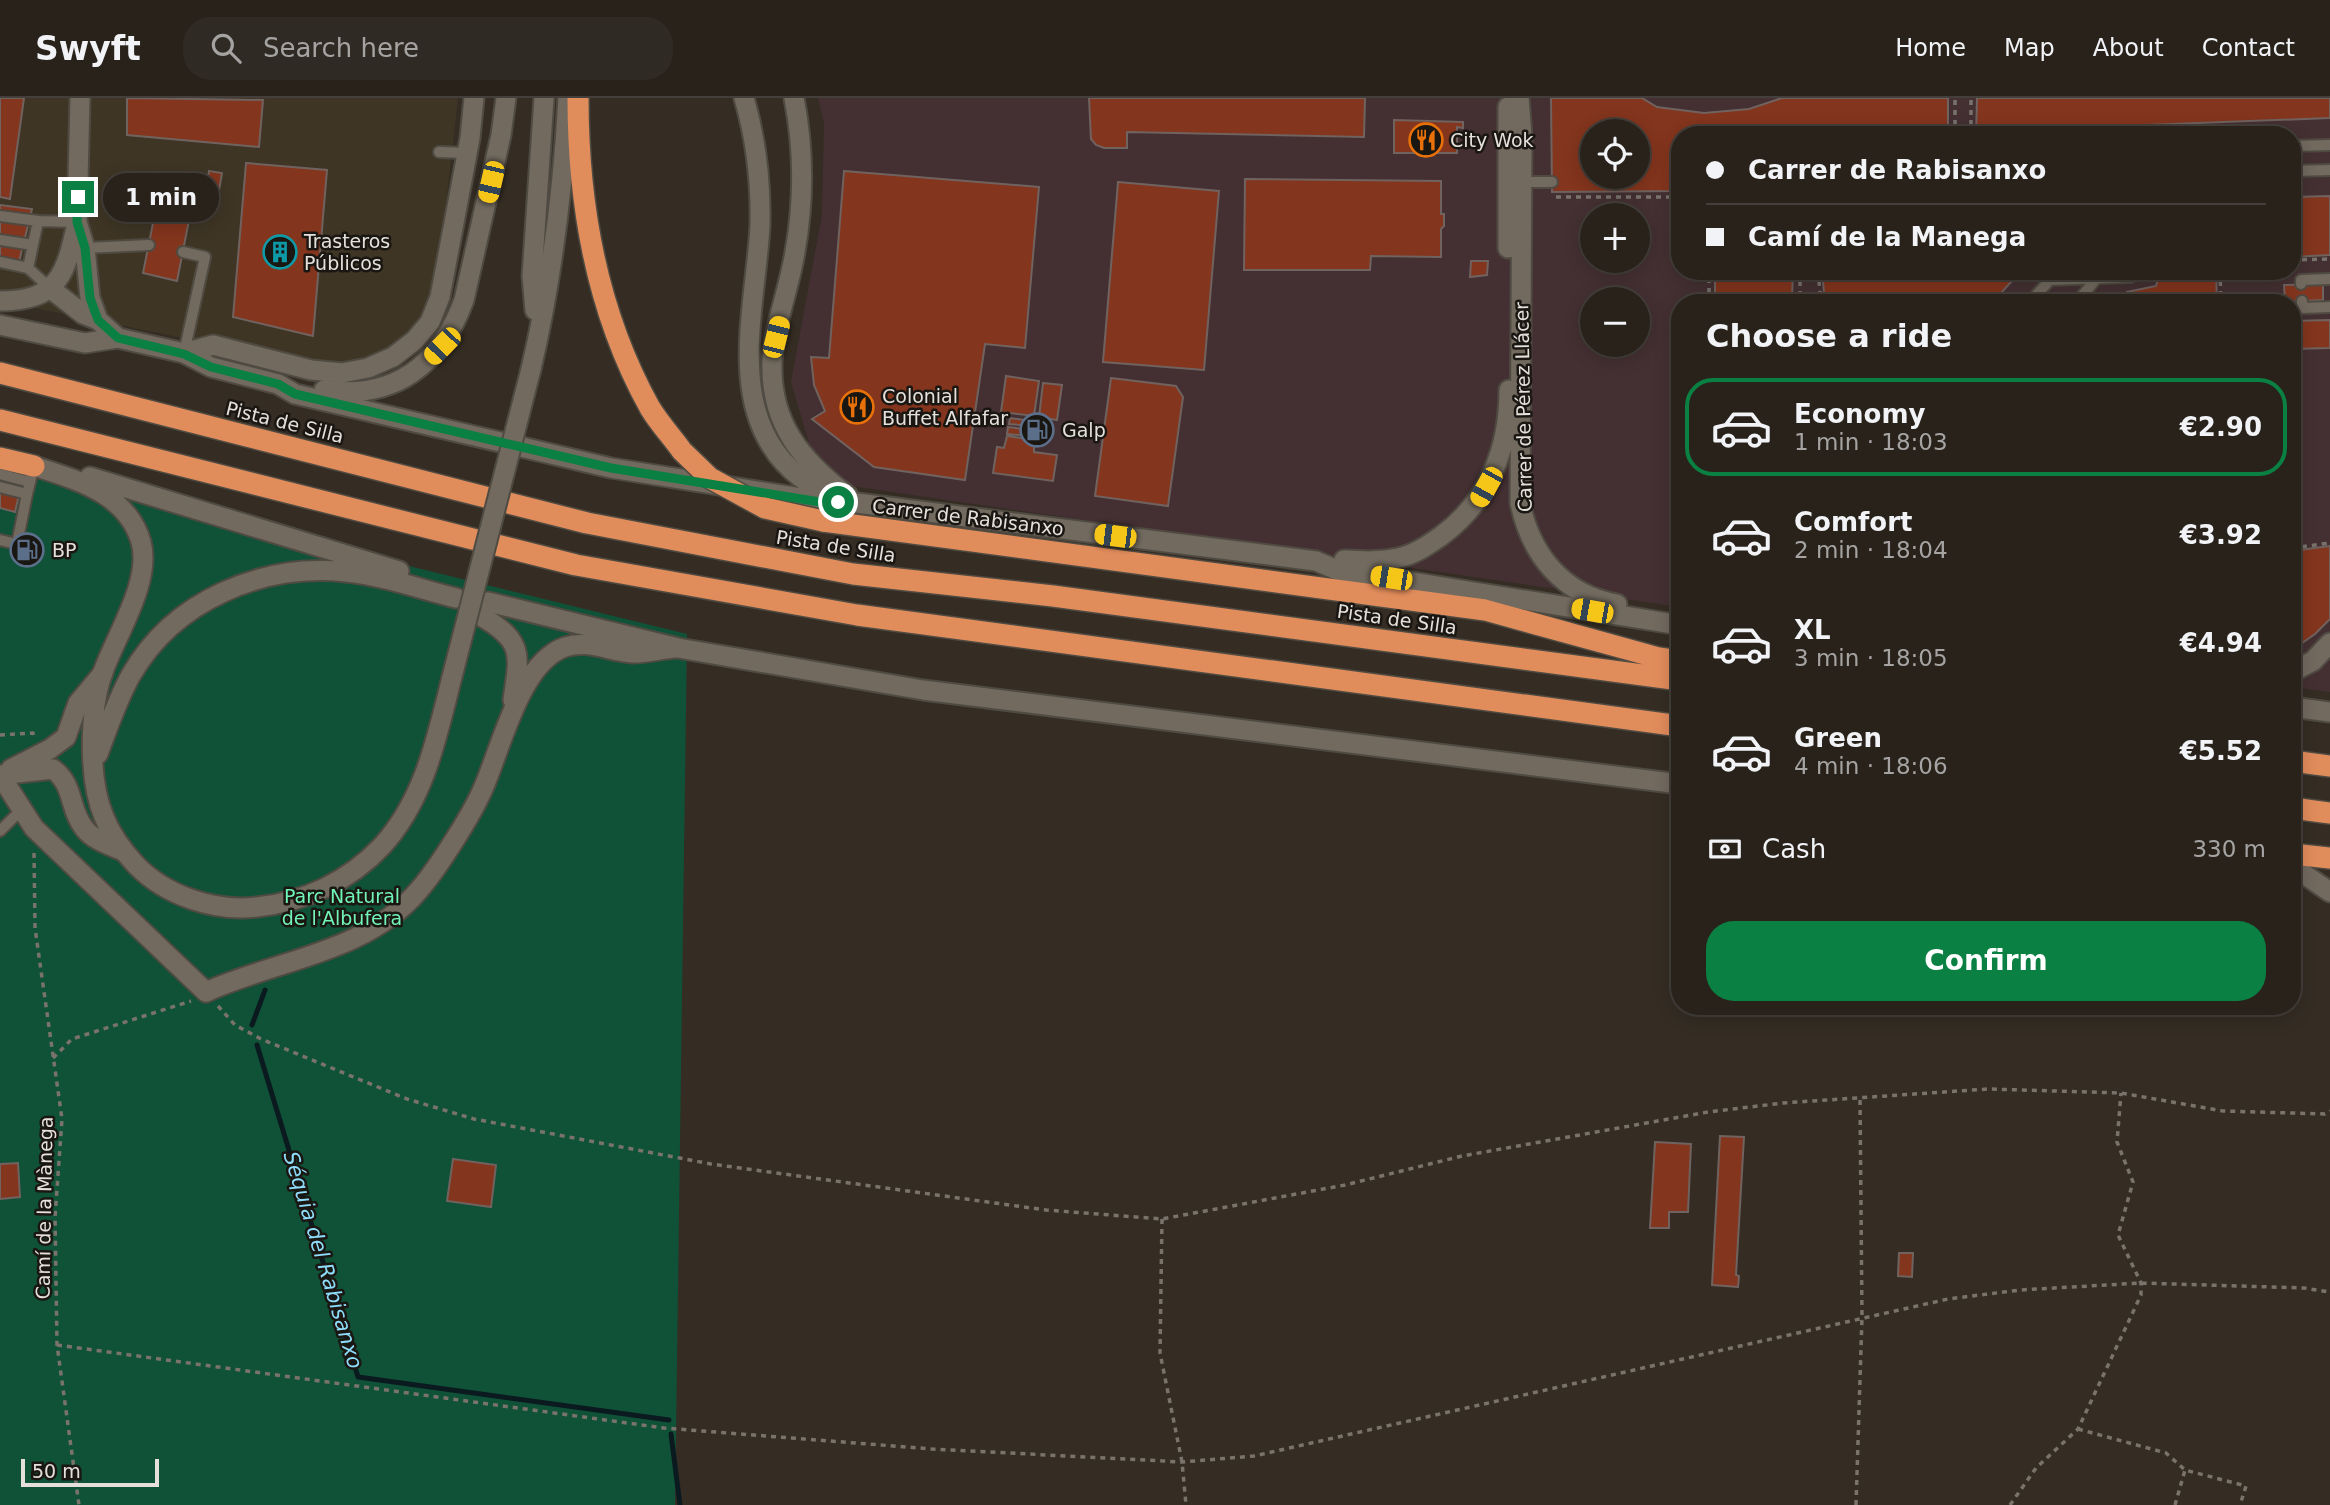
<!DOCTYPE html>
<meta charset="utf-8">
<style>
body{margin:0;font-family:"DejaVu Sans",sans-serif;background:#302a24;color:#f1f3f6;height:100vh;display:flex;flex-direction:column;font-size:26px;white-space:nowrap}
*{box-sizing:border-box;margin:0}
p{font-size:23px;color:#a5a4a3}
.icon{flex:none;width:38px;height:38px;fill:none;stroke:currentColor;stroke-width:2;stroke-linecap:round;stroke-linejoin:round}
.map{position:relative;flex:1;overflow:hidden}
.sheet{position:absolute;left:1671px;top:196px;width:630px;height:721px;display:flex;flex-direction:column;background:#28221b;border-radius:28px;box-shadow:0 4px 18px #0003,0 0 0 2px #443f3a}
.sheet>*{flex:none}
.top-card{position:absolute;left:1671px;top:28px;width:630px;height:154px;border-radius:28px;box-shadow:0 4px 18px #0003,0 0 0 2px #443f3a;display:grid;align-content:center;height:154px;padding:0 35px;background:#28221b}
.tools{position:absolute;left:1580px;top:21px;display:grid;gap:14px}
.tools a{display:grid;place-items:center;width:70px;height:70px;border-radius:50%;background:#28221b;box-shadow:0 4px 18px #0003,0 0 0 2px #443f3a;font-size:35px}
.scale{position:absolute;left:21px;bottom:18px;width:138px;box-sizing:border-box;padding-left:7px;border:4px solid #e5e0da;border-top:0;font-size:19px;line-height:24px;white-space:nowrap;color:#e5e0da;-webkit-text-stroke:5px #1a1612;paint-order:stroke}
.end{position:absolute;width:32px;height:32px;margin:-16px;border:9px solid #0b8043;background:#fff;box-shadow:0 0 0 4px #fff}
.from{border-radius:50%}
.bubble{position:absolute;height:49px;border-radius:24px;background:#28221b;box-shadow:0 4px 18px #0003,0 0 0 2px #443f3a;font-size:23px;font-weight:700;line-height:49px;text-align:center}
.car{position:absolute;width:21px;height:42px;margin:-21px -10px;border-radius:9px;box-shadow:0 0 5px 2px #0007;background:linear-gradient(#f5c518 24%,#345 0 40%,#f5c518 0 76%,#345 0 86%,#f5c518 0)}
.top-card b{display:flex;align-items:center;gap:24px;height:66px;font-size:26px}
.top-card b+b{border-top:2px solid #443f3a}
.top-card i{width:18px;height:18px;background:#f1f3f6}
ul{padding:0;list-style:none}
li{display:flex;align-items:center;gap:21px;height:98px;margin:0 14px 10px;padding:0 21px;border:4px solid transparent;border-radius:28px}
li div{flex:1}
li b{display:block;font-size:26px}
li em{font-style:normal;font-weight:700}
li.on{border-color:#0b8043}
li>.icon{width:63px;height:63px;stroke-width:1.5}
h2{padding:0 35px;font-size:32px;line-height:84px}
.pay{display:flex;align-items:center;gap:18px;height:77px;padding:0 35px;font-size:26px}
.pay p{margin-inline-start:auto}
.cta{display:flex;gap:14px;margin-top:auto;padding:14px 35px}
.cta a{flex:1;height:80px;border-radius:28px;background:#0b8043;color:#fff;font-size:28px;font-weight:700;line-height:80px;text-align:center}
header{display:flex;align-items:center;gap:42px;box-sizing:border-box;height:98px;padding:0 35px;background:#28221b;border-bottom:2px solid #443f3a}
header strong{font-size:33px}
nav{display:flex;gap:38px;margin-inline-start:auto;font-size:24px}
.search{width:490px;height:63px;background:#302a24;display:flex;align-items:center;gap:18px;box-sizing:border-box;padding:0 24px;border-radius:28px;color:#a5a4a3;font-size:26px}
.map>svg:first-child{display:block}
.commercial{fill:#443033;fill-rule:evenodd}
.industrial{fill:#3e3525}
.green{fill:#0f5238}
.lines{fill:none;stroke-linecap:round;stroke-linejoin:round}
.stream{stroke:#0b1a1f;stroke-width:5}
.building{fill:#84351d;stroke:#70625e;stroke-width:2;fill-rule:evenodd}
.service-casing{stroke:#504b42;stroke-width:14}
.minor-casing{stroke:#504b42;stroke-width:23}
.tertiary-casing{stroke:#504b42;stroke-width:23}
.motorway-casing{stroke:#504b42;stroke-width:24}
.path{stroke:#79736b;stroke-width:3.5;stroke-dasharray:5 5;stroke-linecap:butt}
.service{stroke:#726a5f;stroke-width:10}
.minor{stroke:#726a5f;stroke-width:19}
.tertiary{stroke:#726a5f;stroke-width:19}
.motorway{stroke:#e18c5b;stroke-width:21}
.tertiary-bridge-casing{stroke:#504b42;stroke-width:23;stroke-linecap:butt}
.motorway-bridge-casing{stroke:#504b42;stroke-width:24;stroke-linecap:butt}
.tertiary-bridge{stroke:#726a5f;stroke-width:19}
.motorway-bridge{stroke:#e18c5b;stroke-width:21}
.route{stroke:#0b8043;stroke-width:9}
.labels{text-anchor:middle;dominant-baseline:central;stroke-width:5;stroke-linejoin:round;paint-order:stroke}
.poi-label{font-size:19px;fill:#e5e0da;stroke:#1a1612;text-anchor:start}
.street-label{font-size:19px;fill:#e5e0da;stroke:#1a1612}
.park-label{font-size:19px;fill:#71f4b8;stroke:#1a1612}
.water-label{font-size:21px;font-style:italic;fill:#8eddfa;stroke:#1a1612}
</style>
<header>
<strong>Swyft</strong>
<div class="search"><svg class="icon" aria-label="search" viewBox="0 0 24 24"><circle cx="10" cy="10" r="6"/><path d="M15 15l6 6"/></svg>Search here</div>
<nav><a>Home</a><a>Map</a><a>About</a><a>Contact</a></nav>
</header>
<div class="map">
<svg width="2330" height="1407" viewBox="0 0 2330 1407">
<rect width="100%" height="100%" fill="#352d24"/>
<path class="commercial" d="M818,0H2330V594L2293,589L2292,205H1680V509L844,387L812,355L791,284L822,117L824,24ZM1592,33H1638V79H1592ZM1680,37H2292V173H1680ZM1592,117H1638V163H1592ZM1592,201H1638V247H1592Z"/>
<path class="industrial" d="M0,0H458L440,160L420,234L356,275L0,203Z"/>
<path class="green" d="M0,368L687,536L675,1407H0Z"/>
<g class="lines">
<path class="stream" d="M252,927L265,892
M257,947L358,1279L669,1322
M671,1336L680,1407"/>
</g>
<path class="building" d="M0,0H24L10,101L0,99Z
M127,0L263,2L259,49L127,37Z
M1089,0H1365L1364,39L1127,34V50H1104L1096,47L1091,41Z
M1551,0H1642L1657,9L1704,15L1749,11L1782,0H1948V37H1680V93L1552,94ZM1592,33H1638V79H1592Z
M1977,0H2330V20L2043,31L2035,37H1976Z
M1394,22L1463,24V30L1457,29V55H1394Z
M246,65L327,72L313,238L233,219Z
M209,73L222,75L216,110L203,107Z
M844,73L1039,89L1025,250L985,246L965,382L874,369L812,321L825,313L814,287L811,259L829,260Z
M159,74L203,83L198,108L154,99Z
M1245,81L1441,83V116H1444V128L1441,131V159L1371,158L1370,172H1244Z
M1118,84L1219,93L1204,272L1103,264Z
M2330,98V157L2292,159V99Z
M158,100L192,107L177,183L143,175Z
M0,107L32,111L18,168L0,163Z
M1471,163H1488L1487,177L1470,179Z
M1715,173H1793L1792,200L1715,199Z
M1822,173H2021L1992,205H1825Z
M2160,173H2216L2217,205H2116L2127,194L2156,188Z
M2323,186V202L2285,204L2284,187Z
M2330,222V250L2292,251V223Z
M1006,278L1039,283L1034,318L1001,314Z
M1111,280L1176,288L1183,299L1168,408L1095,398Z
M1043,285L1062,287L1057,322L1039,319Z
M1010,320L1031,323V328L1009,326Z
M1008,329L1030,332L1029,338L1007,336Z
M1007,338L1034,342V354L1057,357L1053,383L993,375L997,349L1004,350Z
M0,378L22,384L15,414L0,410Z
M2330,448V521L2315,536L2292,552V453Z
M1720,1038L1744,1039L1736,1177L1739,1178L1738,1189L1712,1187Z
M1655,1044L1691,1046L1688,1114H1669V1130H1650Z
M453,1061L496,1067L491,1109L447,1103Z
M18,1065L20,1099L0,1101V1066Z
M1899,1155H1913L1912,1179L1898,1178Z"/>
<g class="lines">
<defs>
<path id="service" d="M2292,48L2330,47
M439,54L467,55
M2292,73L2330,72
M1522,84H1552
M0,118L38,123L77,124
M0,142L33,147
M85,150L149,147
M183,154L205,159L184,255
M0,164L28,170L51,191
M28,170L38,123
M2050,182L2130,179L2141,173
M2301,186V182L2330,181
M2302,203V210L2330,209
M2029,205L2050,182V173
M2076,205L2097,180
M0,376L30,384
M0,389L27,396L34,368
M0,442L17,446L27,396
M0,733L22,711"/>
<path id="minor" d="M80,0L77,124L85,150L90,200L98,222L118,240
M794,0C804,51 804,103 795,154C789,191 774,228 772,264C770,326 802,363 848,398
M51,191L83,216L98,222
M0,203C59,203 66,175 77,125
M184,255L213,247L311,272L342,275L368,270L393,259L415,242L430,224L440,199L470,40L474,0
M484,520C525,544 519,559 513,602
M11,671L50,651L66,639L78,605L103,575
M0,677L34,730L206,894C278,861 365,856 419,792C438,770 471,718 482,693C501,652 519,565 565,549C589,541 609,554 633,555C647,555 662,551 675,550
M0,677L53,671C75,688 68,709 84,730C93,742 109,747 123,753"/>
<path id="tertiary" d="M744,0C756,41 761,83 760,127C756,209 722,319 800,379C812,389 828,393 843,399
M1519,0L1522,38L1520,405C1531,457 1563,497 1617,506
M1508,9V150
M535,212L532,178L544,0
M0,227L85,245L118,240L184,255L211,269L278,286L295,296L611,370L820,403L857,405L1316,463L1337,472L1680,527
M531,271C552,182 563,92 568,0
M324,292C395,302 440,267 464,202L501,37L506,0
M34,368C76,382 127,395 141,444C152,483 116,537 103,574C89,613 88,681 104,719C111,737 123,753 136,767C166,798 215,814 257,809C305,804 349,783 382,748C425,701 437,638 452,579
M90,379L399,473
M1344,462C1363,463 1380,464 1398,460C1414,457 1428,447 1441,438C1489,403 1509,350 1509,292
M488,504L678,550L923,592L1680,686
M2292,574L2313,563L2330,545
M2292,609L2330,614
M98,656C108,629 117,602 131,577C174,502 263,465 346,474C384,478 420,491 456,500
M2292,768L2330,794"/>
<path id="motorway" d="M578,0C578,108 597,215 650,310C659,325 672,339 682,353
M0,275L587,425L853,476L1053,498L1680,582
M0,322L576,467L857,517L1680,628
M0,360L34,368
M823,423L1485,512L1659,560L1680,563
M2292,663L2330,668
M2292,710L2330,715
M2292,756L2330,760"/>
</defs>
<use href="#service" class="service-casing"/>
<use href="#minor" class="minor-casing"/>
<use href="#tertiary" class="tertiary-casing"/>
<use href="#motorway" class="motorway-casing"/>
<path class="path" d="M1955,37V0
M1971,37V0
M1556,99H1680
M2292,162L2330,161
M1800,173V205
M1818,173L1821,205
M2220,173L2221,205
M1709,205V173
M2292,450L2330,445
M0,637L33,635L34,638
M34,755L35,830L62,1021L55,1119L57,1247L79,1407
M218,908L235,927L261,941L407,1001L474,1021L711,1066L1046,1112L1162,1121L1345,1087L1462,1058L1708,1014L1783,1005L1988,991L2121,995L2223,1013L2325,1016L2330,1013
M53,960L72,941L191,903
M1162,1121L1160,1255L1182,1364L1186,1407
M57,1247L664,1330L932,1351L1182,1364L1254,1358L1948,1201L2020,1192L2141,1185L2304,1190L2330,1194
M2078,1331L2166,1355L2185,1372L2246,1388L2240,1407
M1856,1407L1862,1219L1860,1000
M2010,1407L2036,1370L2078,1331L2141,1197V1185L2118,1137L2133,1084L2117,1044L2121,995
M2175,1407L2185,1372"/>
<use href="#service" class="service"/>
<use href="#minor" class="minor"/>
<use href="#tertiary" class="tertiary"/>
<use href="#motorway" class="motorway"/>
<defs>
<path id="tertiary-bridge" d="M452,579L531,271"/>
<path id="motorway-bridge" d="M682,353L710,380L765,410L823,423"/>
</defs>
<use href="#tertiary-bridge" class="tertiary-bridge-casing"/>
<use href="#motorway-bridge" class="motorway-bridge-casing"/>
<use href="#tertiary-bridge" class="tertiary-bridge"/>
<use href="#motorway-bridge" class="motorway-bridge"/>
</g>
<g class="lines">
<path class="route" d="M78,99L77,124L85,150L90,200L98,222L118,240L184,256L211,269L278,286L295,296L611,370L820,404H838"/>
</g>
<defs>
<symbol id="restaurant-ring" viewBox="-11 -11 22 22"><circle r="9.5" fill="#1a1612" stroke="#e8710a" stroke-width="1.5"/><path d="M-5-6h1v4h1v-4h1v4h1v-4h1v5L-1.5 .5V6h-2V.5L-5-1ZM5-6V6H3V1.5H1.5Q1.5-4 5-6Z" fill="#e8710a"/></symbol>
<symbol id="building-ring" viewBox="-11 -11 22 22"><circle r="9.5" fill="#1a1612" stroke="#0f9aa8" stroke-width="1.5"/><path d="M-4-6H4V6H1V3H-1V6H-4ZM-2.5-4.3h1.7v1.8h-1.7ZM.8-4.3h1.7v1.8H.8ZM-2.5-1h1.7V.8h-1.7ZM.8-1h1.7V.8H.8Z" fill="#0f9aa8"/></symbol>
<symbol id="fuel-ring" viewBox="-11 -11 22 22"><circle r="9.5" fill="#1a1612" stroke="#5c6f8a" stroke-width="1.5"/><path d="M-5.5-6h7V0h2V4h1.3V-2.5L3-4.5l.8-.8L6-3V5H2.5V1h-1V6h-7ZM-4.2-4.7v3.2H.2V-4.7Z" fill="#5c6f8a"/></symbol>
</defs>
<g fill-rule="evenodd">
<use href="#restaurant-ring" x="1407" y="23" width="38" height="38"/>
<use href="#building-ring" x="261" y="135" width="38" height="38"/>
<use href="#restaurant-ring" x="838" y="290" width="38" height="38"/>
<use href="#fuel-ring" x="1018" y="313" width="38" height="38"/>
<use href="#fuel-ring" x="8" y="433" width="38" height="38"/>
</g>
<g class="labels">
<g class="poi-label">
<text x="1450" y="42">City Wok</text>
<text x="304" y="143">Trasteros<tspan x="304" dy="22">Públicos</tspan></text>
<text x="882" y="298">Colonial<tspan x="882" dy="22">Buffet Alfafar</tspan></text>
<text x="1062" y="332">Galp</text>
<text x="52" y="452">BP</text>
</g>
<g class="street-label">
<text transform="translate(1523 309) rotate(-91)">Carrer de Pérez Llácer</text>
<text transform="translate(285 324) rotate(14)">Pista de Silla</text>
<text transform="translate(968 419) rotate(7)">Carrer de Rabisanxo</text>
<text transform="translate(836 448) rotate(9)">Pista de Silla</text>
<text transform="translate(1397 521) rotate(8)">Pista de Silla</text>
<text transform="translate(44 1110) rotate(-89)">Camí de la Mànega</text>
</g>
<g class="park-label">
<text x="342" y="798">Parc Natural<tspan x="342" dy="22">de l'Albufera</tspan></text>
</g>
<g class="water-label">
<text transform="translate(323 1162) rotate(73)">Séquia del Rabisanxo</text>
</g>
</g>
</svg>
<div class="tools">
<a><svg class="icon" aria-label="locate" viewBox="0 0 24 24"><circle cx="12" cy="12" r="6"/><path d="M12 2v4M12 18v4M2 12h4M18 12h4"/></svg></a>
<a>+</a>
<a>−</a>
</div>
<div class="scale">50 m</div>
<i class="end from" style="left:838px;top:404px"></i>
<i class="end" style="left:78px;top:99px"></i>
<div class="bubble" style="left:103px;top:75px;width:116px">1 min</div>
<i class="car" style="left:491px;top:84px;rotate:193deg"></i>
<i class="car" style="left:776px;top:239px;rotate:14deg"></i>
<i class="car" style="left:442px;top:248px;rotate:224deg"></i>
<i class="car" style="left:1486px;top:389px;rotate:209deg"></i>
<i class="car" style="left:1115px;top:438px;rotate:277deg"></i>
<i class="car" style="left:1391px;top:480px;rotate:279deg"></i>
<i class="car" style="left:1592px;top:513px;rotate:280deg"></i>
<div class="top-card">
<b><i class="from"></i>Carrer de Rabisanxo</b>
<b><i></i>Camí de la Manega</b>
</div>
<section class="sheet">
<h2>Choose a ride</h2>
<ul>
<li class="on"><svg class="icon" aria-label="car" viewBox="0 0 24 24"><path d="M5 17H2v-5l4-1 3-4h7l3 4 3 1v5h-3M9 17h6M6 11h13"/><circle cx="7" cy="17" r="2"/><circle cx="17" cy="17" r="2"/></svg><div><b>Economy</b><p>1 min · 18:03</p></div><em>€2.90</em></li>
<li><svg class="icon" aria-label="car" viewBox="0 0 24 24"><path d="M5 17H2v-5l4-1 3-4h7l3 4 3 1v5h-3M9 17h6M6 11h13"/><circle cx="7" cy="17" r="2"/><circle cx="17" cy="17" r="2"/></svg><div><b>Comfort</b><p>2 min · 18:04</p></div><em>€3.92</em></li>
<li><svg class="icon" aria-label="car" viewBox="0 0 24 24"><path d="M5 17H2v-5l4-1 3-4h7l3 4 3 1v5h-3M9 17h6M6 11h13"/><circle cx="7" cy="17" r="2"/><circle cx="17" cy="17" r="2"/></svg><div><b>XL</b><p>3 min · 18:05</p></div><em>€4.94</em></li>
<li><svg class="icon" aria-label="car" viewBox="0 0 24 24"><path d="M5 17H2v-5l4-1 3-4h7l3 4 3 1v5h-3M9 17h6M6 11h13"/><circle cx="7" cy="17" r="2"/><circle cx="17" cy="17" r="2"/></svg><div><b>Green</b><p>4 min · 18:06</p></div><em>€5.52</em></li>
</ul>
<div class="pay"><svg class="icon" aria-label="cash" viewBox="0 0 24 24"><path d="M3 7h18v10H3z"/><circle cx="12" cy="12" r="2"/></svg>Cash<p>330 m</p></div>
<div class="cta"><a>Confirm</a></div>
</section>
</div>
